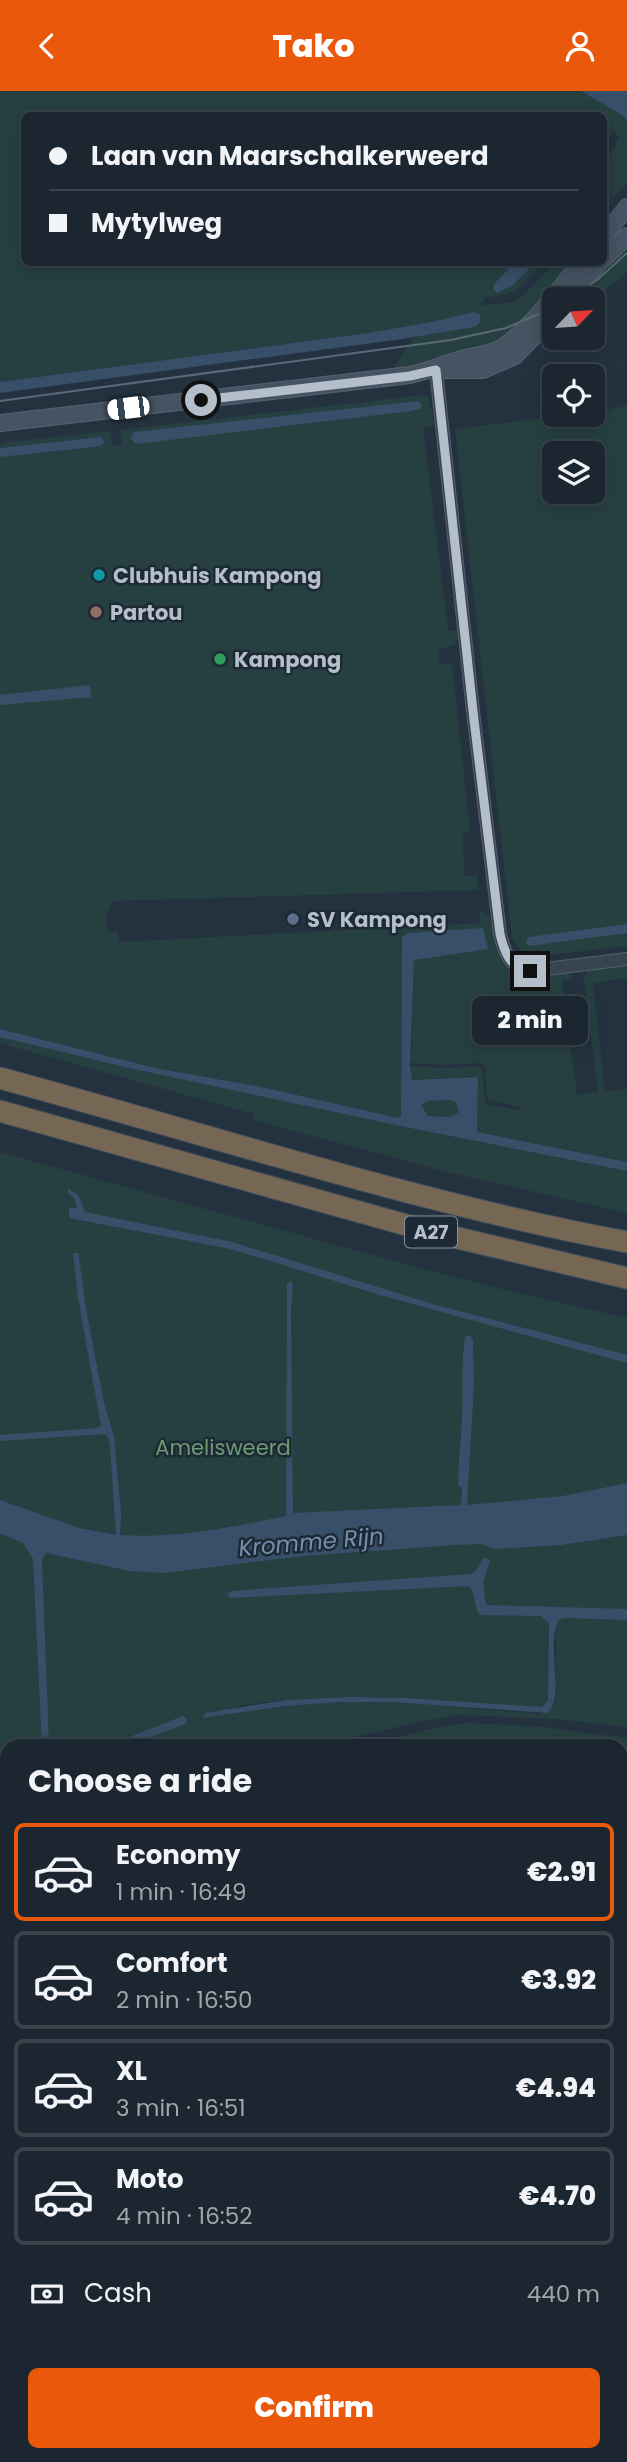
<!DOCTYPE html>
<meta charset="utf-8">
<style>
body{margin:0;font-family:Poppins,sans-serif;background:#242e38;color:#f1f3f6;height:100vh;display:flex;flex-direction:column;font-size:26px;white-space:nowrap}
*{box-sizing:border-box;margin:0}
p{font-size:23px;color:#a0a5ab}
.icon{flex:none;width:38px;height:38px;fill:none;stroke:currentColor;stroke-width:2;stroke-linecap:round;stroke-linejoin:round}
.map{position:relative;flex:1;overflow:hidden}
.drawer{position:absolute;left:0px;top:1648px;width:628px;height:723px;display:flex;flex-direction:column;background:#1b2630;border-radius:21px 21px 0 0;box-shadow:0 4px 18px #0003,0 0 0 2px #39434c}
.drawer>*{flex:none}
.guide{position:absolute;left:21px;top:21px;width:586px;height:154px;border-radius:10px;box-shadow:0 4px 18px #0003,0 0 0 2px #39434c;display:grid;align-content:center;height:154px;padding:0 28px;background:#1b2630}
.needle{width:46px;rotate:65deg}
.tools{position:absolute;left:542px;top:196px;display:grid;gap:14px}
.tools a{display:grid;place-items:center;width:63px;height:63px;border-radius:10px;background:#1b2630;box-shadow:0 4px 18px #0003,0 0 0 2px #39434c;font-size:35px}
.end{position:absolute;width:32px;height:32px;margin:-16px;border:9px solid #b5becb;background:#111;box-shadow:0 0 0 4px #111}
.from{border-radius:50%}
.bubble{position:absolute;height:49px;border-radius:10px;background:#1b2630;box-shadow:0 4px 18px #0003,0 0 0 2px #39434c;font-size:23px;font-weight:800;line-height:49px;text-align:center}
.car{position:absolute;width:21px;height:42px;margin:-21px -10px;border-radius:9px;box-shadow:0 0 5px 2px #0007;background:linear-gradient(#fff 24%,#345 0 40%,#fff 0 76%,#345 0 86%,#fff 0)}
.guide b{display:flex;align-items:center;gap:24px;height:66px;font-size:26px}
.guide b+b{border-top:2px solid #39434c}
.guide i{width:18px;height:18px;background:#f1f3f6}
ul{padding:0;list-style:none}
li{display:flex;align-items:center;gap:21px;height:98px;margin:0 14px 10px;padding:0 14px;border:4px solid #39434c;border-radius:10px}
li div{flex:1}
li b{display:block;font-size:26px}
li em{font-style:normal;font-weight:800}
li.active{border-color:#ea580c}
li>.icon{width:63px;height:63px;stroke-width:1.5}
h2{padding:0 28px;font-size:32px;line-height:84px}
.pay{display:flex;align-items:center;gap:18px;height:77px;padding:0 28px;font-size:26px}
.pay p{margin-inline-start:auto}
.action{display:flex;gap:14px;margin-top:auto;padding:14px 28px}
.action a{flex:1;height:80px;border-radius:10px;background:#ea580c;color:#fff;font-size:28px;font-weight:800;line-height:80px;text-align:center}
header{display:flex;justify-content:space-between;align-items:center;height:91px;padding:0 28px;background:#ea580c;color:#fff;font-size:32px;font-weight:800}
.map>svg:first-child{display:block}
.green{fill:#264041;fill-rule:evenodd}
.water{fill:#374f68;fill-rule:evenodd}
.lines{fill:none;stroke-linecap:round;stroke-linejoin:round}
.stream{stroke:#374f68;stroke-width:3.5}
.minor-casing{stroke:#56616e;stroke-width:14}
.secondary-casing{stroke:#56616e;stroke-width:18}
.motorway-casing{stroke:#434e5b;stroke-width:23}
.minor{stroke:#384450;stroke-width:12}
.secondary{stroke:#465363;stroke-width:16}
.motorway{stroke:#766755;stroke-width:21}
.tram{stroke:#5a6877;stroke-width:2}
.route{stroke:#b5becb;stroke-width:9}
.culture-dot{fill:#0f9aa8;stroke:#1d2935;stroke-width:2.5}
.education-dot{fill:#8d6e63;stroke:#1d2935;stroke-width:2.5}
.leisure-dot{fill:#2e9e5b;stroke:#1d2935;stroke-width:2.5}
.service-dot{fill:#5c6f8a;stroke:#1d2935;stroke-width:2.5}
.labels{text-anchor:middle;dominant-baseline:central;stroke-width:5;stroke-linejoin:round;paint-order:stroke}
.shield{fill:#1d2935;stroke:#87919e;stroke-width:2}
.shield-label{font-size:19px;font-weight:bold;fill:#b5becb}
.poi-label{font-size:21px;font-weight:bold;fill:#b5becb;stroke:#1d2935;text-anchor:start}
.park-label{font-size:21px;fill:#6b9c73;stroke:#1d2935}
.water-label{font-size:23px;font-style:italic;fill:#7391af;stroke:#1d2935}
</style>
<header><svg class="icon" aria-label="back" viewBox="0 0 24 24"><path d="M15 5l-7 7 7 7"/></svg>Tako<svg class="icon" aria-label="person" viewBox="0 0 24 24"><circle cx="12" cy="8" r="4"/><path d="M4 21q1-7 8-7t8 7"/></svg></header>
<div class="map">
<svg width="627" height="2371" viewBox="0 0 627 2371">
<rect width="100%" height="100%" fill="#243240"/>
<path class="green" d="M0,0H581L622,24L627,30V92L613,106L604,112V75L620,45L612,41L604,54V24H24V172H514L494,193L513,194L535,172H544L515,201L485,207L480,215L513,211L524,204L554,172H576L532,225L495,253L478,259L437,266L391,280L415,246L475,236L436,230L368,242L0,291Z
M627,151V181L593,208H571Z
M423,304L429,307L434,335L423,337L448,540H458V548L454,554L438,559L440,573L452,572L470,741L462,743L465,785H477L479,799L112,810L106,824L107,841H118L119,851L480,832V820C497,824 491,841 496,854C499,864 506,871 514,878L564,879L569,882L572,887L562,889L577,1004L598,1001L584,890L587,878L627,872V887L593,892L605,1000L627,998V1071L477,1041L478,989L473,985L412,989L410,975L445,977L479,975L482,979L485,1011L488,1014L521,1019V1016L489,1009L486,1005V976L481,972L444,974L411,972L414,868L487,858L402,846L401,1025L398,1027L262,996L155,977L0,938V363L100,346L0,357V352L110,340L112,354H122L121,339Z
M627,315V833L528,846L526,851L627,842V855L530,866L521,860L512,847L455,338L570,324H593V321ZM555,362H593V401H555Z
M0,946L129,977L405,1036L627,1080V1122L447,1081L253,1029L254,1023L0,952Z
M450,1009L456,1011L459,1021L450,1026L428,1025L421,1014L428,1010Z
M0,1061L390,1169L497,1197L627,1227V1636L558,1628L460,1624L423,1630L319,1655L7,1656V1742L0,1744ZM549,1535L556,1536L555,1612L541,1623C491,1620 442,1613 392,1611C329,1609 268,1615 206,1627L242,1614L286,1609L348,1606L406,1607L539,1617L548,1610Z
M469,1632L543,1636L627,1647V2334L621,2336V1656L363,1655L429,1638Z
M0,2109L7,2129V2364H89L91,2371H0Z
M627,2338V2371H539L557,2364H621V2340Z
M429,2364H541V2366L528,2371H425L430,2369Z"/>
<path class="water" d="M581,0H627V30L622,24Z
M514,172H535L513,194L497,202L493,198L494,193Z
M474,221L480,224V231L475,236L402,248L0,302V291L368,242L436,230Z
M419,310L422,314L420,318L411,320L136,353L130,347L134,341Z
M100,346L105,351L101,355L0,366V357Z
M90,594L91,606L0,614V604Z
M627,833V842L529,855L526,851L528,846Z
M483,837L488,858L414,869L410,975L412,989L476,986L478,989L477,1041L627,1071V1080L405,1036L129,977L0,946V938L155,977L262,996L398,1027L401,1025L402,846L408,842ZM450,1009L456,1011L459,1021L450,1026L428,1025L421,1014L428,1010Z
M68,1097L78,1104L85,1121L232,1151L436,1214L627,1264V1272L380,1204L231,1158L69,1127V1116L77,1118L75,1108L68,1102Z
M73,1162H78L79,1167L86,1218L104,1312L114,1346L121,1422L120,1444C176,1448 232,1436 286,1425L287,1193L290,1190L293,1193L291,1220L293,1422L461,1414L462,1397L458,1394C458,1372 461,1350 462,1328C463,1301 461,1273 465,1246L469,1244L473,1248L474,1293L467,1414L563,1405L627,1392V1444L561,1454L494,1458L481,1453L455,1454L304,1465L165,1482L130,1480L46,1462L42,1469L49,1655H42L33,1468L23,1452L0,1442V1409L79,1437L116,1444L110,1354L108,1346L105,1343L0,1350V1344L97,1337L101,1335L78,1206Z
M484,1466L490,1470L483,1491L486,1514L627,1518V1529L564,1527L559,1529C545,1553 566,1608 547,1622L393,1611H340L285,1615L203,1627L205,1622L286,1609L348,1606L406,1607L541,1616L548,1610L549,1532L541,1525L480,1524C473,1516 476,1502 469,1495L230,1507L227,1504L231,1500L470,1483L475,1481Z
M183,1625L187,1629L185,1633L128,1655H106Z"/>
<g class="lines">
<path class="stream" d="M621,2327L627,2325
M500,2371L519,2364"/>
<defs>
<path id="minor" d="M436,279L474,629L500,843C504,860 510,877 530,880L627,868"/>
<path id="secondary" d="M604,145L627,116
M604,168L627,145
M567,208L599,172
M445,279H483L515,265L555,224
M0,332L410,284C428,280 444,273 462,268C476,264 491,264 503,256C534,234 557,200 581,172"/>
<path id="motorway" d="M0,987C207,1043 417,1112 627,1151
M0,1020L424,1139L627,1187"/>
</defs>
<use href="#minor" class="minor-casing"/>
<use href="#secondary" class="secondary-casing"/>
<use href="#motorway" class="motorway-casing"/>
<use href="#minor" class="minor"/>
<use href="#secondary" class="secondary"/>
<use href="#motorway" class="motorway"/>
<path class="tram" d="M569,208L597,189L627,162
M0,310L451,249L506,237L555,216"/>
</g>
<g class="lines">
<path class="route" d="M201,309L410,285L436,279L474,629L500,843C504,860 510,878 530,880"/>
</g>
<circle class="culture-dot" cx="99" cy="484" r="7"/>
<circle class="education-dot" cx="96" cy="521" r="7"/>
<circle class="leisure-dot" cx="220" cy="568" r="7"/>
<circle class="service-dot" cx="293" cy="828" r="7"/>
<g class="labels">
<rect class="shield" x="405" y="1125.5" width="52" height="31" rx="5"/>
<g class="shield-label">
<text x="431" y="1141">A27</text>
</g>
<g class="poi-label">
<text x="113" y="484">Clubhuis Kampong</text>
<text x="110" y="521">Partou</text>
<text x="234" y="568">Kampong</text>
<text x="307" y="828">SV Kampong</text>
</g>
<g class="park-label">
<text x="223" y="1356">Amelisweerd</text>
</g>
<g class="water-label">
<text transform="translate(311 1451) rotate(-5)">Kromme Rijn</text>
</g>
</g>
</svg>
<div class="tools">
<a><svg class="needle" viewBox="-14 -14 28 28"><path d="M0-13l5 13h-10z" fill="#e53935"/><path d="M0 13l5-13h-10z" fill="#a0a5ab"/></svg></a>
<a><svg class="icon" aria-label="locate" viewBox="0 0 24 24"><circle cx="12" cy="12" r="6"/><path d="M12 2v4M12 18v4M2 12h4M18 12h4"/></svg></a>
<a><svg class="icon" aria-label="layers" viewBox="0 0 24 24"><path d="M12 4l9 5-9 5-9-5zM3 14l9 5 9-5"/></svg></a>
</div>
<i class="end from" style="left:201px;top:309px"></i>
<i class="end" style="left:530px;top:880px"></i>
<div class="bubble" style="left:472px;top:905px;width:116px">2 min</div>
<i class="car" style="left:128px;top:317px;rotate:263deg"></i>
<div class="guide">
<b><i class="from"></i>Laan van Maarschalkerweerd</b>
<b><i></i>Mytylweg</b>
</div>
<section class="drawer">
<h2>Choose a ride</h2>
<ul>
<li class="active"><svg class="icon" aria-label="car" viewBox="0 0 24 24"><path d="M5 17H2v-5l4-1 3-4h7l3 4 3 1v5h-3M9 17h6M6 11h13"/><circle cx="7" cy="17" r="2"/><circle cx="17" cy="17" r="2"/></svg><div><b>Economy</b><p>1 min · 16:49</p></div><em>€2.91</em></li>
<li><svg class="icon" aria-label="car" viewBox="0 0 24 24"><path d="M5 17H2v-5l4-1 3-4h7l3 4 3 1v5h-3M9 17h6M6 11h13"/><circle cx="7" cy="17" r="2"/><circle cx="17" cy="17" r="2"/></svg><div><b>Comfort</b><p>2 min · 16:50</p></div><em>€3.92</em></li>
<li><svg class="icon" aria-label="car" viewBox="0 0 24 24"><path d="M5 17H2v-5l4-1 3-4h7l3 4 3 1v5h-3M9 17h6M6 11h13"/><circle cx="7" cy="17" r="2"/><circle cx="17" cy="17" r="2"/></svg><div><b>XL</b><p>3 min · 16:51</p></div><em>€4.94</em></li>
<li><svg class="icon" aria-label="car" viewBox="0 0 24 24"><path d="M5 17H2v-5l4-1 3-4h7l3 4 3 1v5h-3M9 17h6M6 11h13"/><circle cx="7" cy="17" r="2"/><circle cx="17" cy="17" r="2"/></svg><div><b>Moto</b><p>4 min · 16:52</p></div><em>€4.70</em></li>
</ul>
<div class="pay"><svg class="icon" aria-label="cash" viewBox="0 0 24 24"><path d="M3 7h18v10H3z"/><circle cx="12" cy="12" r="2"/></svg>Cash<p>440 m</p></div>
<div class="action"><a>Confirm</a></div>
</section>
</div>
